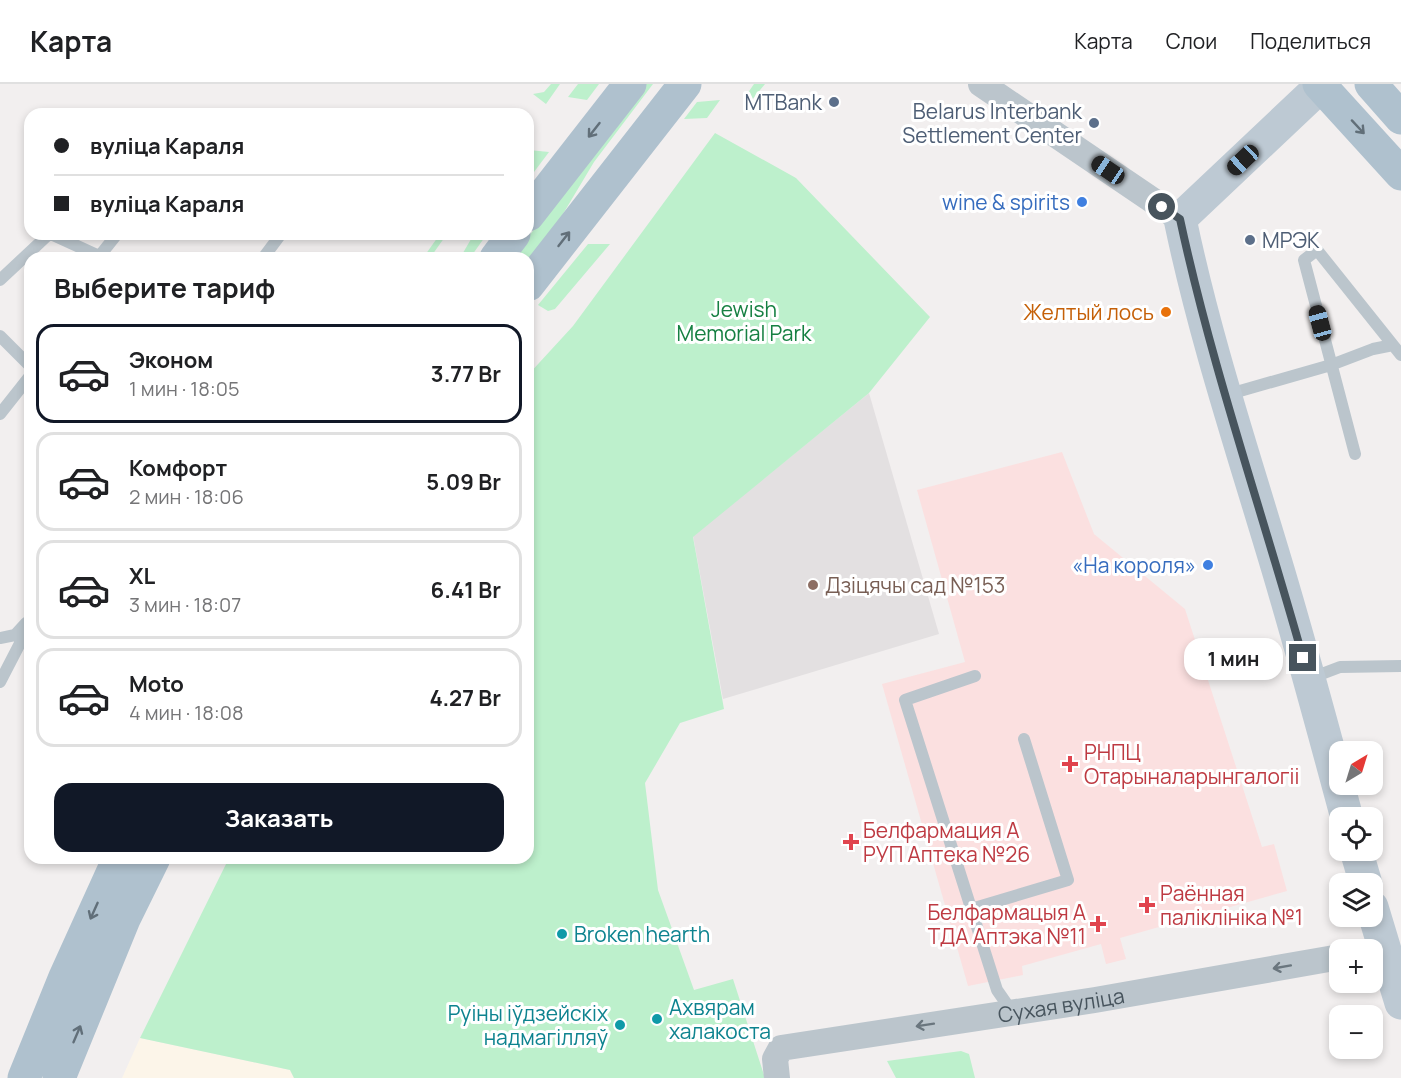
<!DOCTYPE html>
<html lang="ru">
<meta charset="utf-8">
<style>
body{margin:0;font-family:Manrope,sans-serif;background:#f6f6f6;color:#202124;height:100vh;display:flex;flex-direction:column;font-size:22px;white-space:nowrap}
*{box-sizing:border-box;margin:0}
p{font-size:20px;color:#757577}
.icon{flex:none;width:33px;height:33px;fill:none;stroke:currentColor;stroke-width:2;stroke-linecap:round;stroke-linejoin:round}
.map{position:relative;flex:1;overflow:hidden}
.details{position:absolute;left:24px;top:168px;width:510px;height:612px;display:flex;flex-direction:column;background:#fff;border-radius:18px;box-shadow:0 3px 9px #0003}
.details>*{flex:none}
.guide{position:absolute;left:24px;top:24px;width:510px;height:132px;border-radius:18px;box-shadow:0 3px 9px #0003;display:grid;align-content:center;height:132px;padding:0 30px;background:#fff}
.needle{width:39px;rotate:38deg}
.tools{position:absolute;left:1329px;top:657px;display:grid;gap:12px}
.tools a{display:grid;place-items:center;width:54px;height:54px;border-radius:12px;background:#fff;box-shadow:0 3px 9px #0003;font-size:30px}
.end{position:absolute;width:27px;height:27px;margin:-14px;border:8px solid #47545d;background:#fff;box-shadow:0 0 0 3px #fff}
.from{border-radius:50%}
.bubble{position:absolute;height:42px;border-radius:18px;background:#fff;box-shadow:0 3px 9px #0003;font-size:20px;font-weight:700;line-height:42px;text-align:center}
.car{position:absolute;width:18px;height:36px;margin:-18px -9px;border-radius:8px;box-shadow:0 0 4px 2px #0007;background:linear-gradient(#222 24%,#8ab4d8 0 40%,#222 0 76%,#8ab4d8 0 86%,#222 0)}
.guide b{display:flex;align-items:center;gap:21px;height:57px;font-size:22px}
.guide b+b{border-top:2px solid #e0e0e0}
.guide i{width:15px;height:15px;background:#202124}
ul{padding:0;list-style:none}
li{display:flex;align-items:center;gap:18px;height:99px;margin:0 12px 9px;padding:0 18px;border:3px solid #e0e0e0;border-radius:18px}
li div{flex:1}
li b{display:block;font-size:22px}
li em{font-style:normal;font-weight:700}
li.selected{border-color:#111827}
li>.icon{width:54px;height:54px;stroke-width:1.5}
h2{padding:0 30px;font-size:27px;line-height:72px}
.primary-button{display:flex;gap:12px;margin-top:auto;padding:12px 30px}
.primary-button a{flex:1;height:69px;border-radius:18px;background:#111827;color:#fff;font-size:24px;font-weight:700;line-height:69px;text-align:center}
header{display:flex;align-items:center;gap:36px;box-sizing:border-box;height:84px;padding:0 30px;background:#fff;border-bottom:2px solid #e0e0e0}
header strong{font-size:28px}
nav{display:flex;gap:33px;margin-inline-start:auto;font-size:21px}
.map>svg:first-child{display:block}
.commercial{fill:#fcf5e9}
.education{fill:#e3e0e1}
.medical{fill:#fbe0e0}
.green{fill:#bdf0cc}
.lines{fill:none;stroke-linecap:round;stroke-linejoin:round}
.lane{stroke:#bbc5cc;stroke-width:12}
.street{stroke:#bbc5cc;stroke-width:26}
.secondary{stroke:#bdc9d3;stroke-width:33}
.primary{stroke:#afc1ce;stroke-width:33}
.oneway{stroke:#616f79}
.oneway2{stroke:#6a767e}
.route{stroke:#47545d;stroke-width:8}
.service-dot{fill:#5c6f8a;stroke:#fff;stroke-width:2}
.shop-dot{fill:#3f7fe0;stroke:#fff;stroke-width:2}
.food-dot{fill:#e8710a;stroke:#fff;stroke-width:2}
.education-dot{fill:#8d6e63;stroke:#fff;stroke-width:2}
.health-dot{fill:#e0444e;stroke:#fff;stroke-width:2}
.culture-dot{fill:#0f9aa8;stroke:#fff;stroke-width:2}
.labels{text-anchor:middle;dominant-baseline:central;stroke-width:6;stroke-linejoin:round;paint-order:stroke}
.service-label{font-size:21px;fill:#4e5e75;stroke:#fff;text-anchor:end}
.shop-label{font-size:21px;fill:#366cbe;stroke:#fff;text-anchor:end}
.park-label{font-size:21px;fill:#168042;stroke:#fff}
.food-label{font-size:21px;fill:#c56008;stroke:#fff;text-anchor:end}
.education-label{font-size:21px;fill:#785e54;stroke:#fff;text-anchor:start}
.health-label{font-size:21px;fill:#be3a42;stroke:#fff;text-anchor:start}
.culture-label{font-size:21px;fill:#0d838f;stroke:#fff;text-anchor:start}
.street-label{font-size:21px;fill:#47545d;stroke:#fff}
</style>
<header>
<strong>Карта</strong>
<nav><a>Карта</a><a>Слои</a><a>Поделиться</a></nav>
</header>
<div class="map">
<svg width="1401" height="994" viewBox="0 0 1401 994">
<rect width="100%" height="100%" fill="#f2efef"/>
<path class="commercial" d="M140,954L290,986L294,994H122Z"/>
<path class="education" d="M869,309L939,550L723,615L693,452Z"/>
<path class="medical" d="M1062,368L1094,450L1185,525L1262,763L1274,760L1287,807L1120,854L1126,875L1106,880L1101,860L1022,882L1023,891L968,902L882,600L965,578L917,406Z"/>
<path class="green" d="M551,0H560L546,20L533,10L544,8Z
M578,0H599L587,16L568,13Z
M646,0H653L594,78L545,160L528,180V174H512Z
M754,0H765L751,17L745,13Z
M720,16L707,34L684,35L697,18Z
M715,49L796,94L930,233L869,309L693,453L724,625L680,639L645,699L658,806L694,906L733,895L765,994H294L290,986L140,954L229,774H528V291L573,242Z
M529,66L549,68L528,96V67Z
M440,150H447L430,174H423Z
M474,150H487L470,174H460Z
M588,160H610L555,225L548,227L538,221Z
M961,967L969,970L975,994H896L887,977Z"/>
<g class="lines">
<path class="lane" d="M51,150L99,172
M98,174L117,150
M263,174L281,150
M0,196L49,150
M0,252L30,282
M1226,311L1331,281L1373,265L1393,261
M0,330L30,292
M1355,370L1304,176L1317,166L1401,271
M0,554L15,551L26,539
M975,592L905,616L997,906L1013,929
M1311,594L1340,583L1401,582
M0,598L30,540
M971,825L1068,796L1024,655"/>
<g class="street">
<path d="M981,0L1180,135"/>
<path id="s1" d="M777,994L775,975L781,964L1095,916L1340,873"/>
</g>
<path class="secondary" d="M1323,0L1180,135C1205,255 1244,371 1279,489C1303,570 1325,652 1347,734
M1356,766L1366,800
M1372,823L1401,919"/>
<path class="primary" d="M1319,0L1401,90
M1371,0L1401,34
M528,131L630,0
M496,174L514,150
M528,201L685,0
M24,994L65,893L119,774
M59,994L124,835L154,774"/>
</g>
<defs><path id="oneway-shaft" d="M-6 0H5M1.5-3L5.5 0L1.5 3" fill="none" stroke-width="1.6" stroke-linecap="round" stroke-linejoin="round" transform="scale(1.5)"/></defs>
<g class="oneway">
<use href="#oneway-shaft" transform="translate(1358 43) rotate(47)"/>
<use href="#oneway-shaft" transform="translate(594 46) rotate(128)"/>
<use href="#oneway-shaft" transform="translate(564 155) rotate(-52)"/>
<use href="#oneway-shaft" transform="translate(94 827) rotate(114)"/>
<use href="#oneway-shaft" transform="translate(77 950) rotate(-67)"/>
</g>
<g class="oneway2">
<use href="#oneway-shaft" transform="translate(1282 883) rotate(170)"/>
<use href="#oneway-shaft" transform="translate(925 941) rotate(171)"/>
</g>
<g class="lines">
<path class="route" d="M1162,123L1180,135C1212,284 1262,427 1303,574"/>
</g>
<g class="service-dot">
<circle cx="834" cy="18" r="6"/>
<circle cx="1094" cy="39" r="6"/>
<circle cx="1250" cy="156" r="6"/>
</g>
<g class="shop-dot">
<circle cx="1082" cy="118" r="6"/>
<circle cx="1208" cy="481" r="6"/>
</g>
<circle class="food-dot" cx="1166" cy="228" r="6"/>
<circle class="education-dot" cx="813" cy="501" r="6"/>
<g class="health-dot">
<path d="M1067 671h6v6h6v6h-6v6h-6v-6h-6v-6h6z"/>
<path d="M848 749h6v6h6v6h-6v6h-6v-6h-6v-6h6z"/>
<path d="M1144 812h6v6h6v6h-6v6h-6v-6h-6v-6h6z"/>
<path d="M1095 831h6v6h6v6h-6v6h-6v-6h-6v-6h6z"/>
</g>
<g class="culture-dot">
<circle cx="562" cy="850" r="6"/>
<circle cx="657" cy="935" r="6"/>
<circle cx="620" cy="941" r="6"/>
</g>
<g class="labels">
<g class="service-label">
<text x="822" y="18">MTBank</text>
<text x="1082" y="27">Belarus Interbank<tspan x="1082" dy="24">Settlement Center</tspan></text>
<text x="1262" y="156" text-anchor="start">МРЭК</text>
</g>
<g class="shop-label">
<text x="1070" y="118">wine &amp; spirits</text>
<text x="1196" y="481">«На короля»</text>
</g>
<g class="park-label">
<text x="744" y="225">Jewish<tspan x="744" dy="24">Memorial Park</tspan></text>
</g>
<g class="food-label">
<text x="1154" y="228">Желтый лось</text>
</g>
<g class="education-label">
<text x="825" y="501">Дзіцячы сад №153</text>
</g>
<g class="health-label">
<text x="1084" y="668">РНПЦ<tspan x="1084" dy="24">Отарыналарынгалогіі</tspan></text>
<text x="863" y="746">Белфармация А<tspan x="863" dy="24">РУП Аптека №26</tspan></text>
<text x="1160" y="809">Раённая<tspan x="1160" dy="24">паліклініка №1</tspan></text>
<text x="1086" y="828" text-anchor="end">Белфармацыя А<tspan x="1086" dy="24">ТДА Аптэка №11</tspan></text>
</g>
<g class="culture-label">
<text x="574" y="850">Broken hearth</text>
<text x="669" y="923">Ахвярам<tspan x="669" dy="24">халакоста</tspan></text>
<text x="608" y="929" text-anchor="end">Руіны іўдзейскіх<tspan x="608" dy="24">надмагілляў</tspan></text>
</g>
<g class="street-label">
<text stroke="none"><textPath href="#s1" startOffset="315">Сухая вуліца</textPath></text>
</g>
</g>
</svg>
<div class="tools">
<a><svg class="needle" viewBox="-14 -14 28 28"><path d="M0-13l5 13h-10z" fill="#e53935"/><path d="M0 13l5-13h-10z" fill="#757577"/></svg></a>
<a><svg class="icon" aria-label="locate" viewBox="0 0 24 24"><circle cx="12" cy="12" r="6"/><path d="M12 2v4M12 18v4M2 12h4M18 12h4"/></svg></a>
<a><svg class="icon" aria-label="layers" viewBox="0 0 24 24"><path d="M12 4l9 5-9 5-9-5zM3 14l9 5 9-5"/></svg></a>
<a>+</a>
<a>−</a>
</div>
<i class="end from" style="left:1162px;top:123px"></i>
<i class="end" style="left:1303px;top:574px"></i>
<div class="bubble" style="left:1184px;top:554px;width:99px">1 мин</div>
<i class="car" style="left:1243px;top:76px;rotate:227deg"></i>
<i class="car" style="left:1108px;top:86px;rotate:304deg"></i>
<i class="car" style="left:1320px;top:239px;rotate:345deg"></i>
<div class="guide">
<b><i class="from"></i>вуліца Караля</b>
<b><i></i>вуліца Караля</b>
</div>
<section class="details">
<h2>Выберите тариф</h2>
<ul>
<li class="selected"><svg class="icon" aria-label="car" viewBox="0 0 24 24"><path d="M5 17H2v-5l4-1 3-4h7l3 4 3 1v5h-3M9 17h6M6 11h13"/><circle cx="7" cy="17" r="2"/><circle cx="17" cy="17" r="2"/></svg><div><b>Эконом</b><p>1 мин · 18:05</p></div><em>3.77 Br</em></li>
<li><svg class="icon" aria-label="car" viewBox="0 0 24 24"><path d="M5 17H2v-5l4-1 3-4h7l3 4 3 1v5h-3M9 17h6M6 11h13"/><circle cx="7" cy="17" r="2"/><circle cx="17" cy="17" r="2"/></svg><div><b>Комфорт</b><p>2 мин · 18:06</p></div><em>5.09 Br</em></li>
<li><svg class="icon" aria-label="car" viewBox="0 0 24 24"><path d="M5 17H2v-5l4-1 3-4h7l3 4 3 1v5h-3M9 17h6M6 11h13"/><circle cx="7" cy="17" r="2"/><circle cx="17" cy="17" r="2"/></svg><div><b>XL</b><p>3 мин · 18:07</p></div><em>6.41 Br</em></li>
<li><svg class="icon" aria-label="car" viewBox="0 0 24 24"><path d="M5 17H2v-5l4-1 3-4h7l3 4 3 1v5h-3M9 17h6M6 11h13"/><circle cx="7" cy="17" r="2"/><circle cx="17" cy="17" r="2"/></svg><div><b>Moto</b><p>4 мин · 18:08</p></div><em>4.27 Br</em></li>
</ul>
<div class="primary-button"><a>Заказать</a></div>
</section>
</div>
